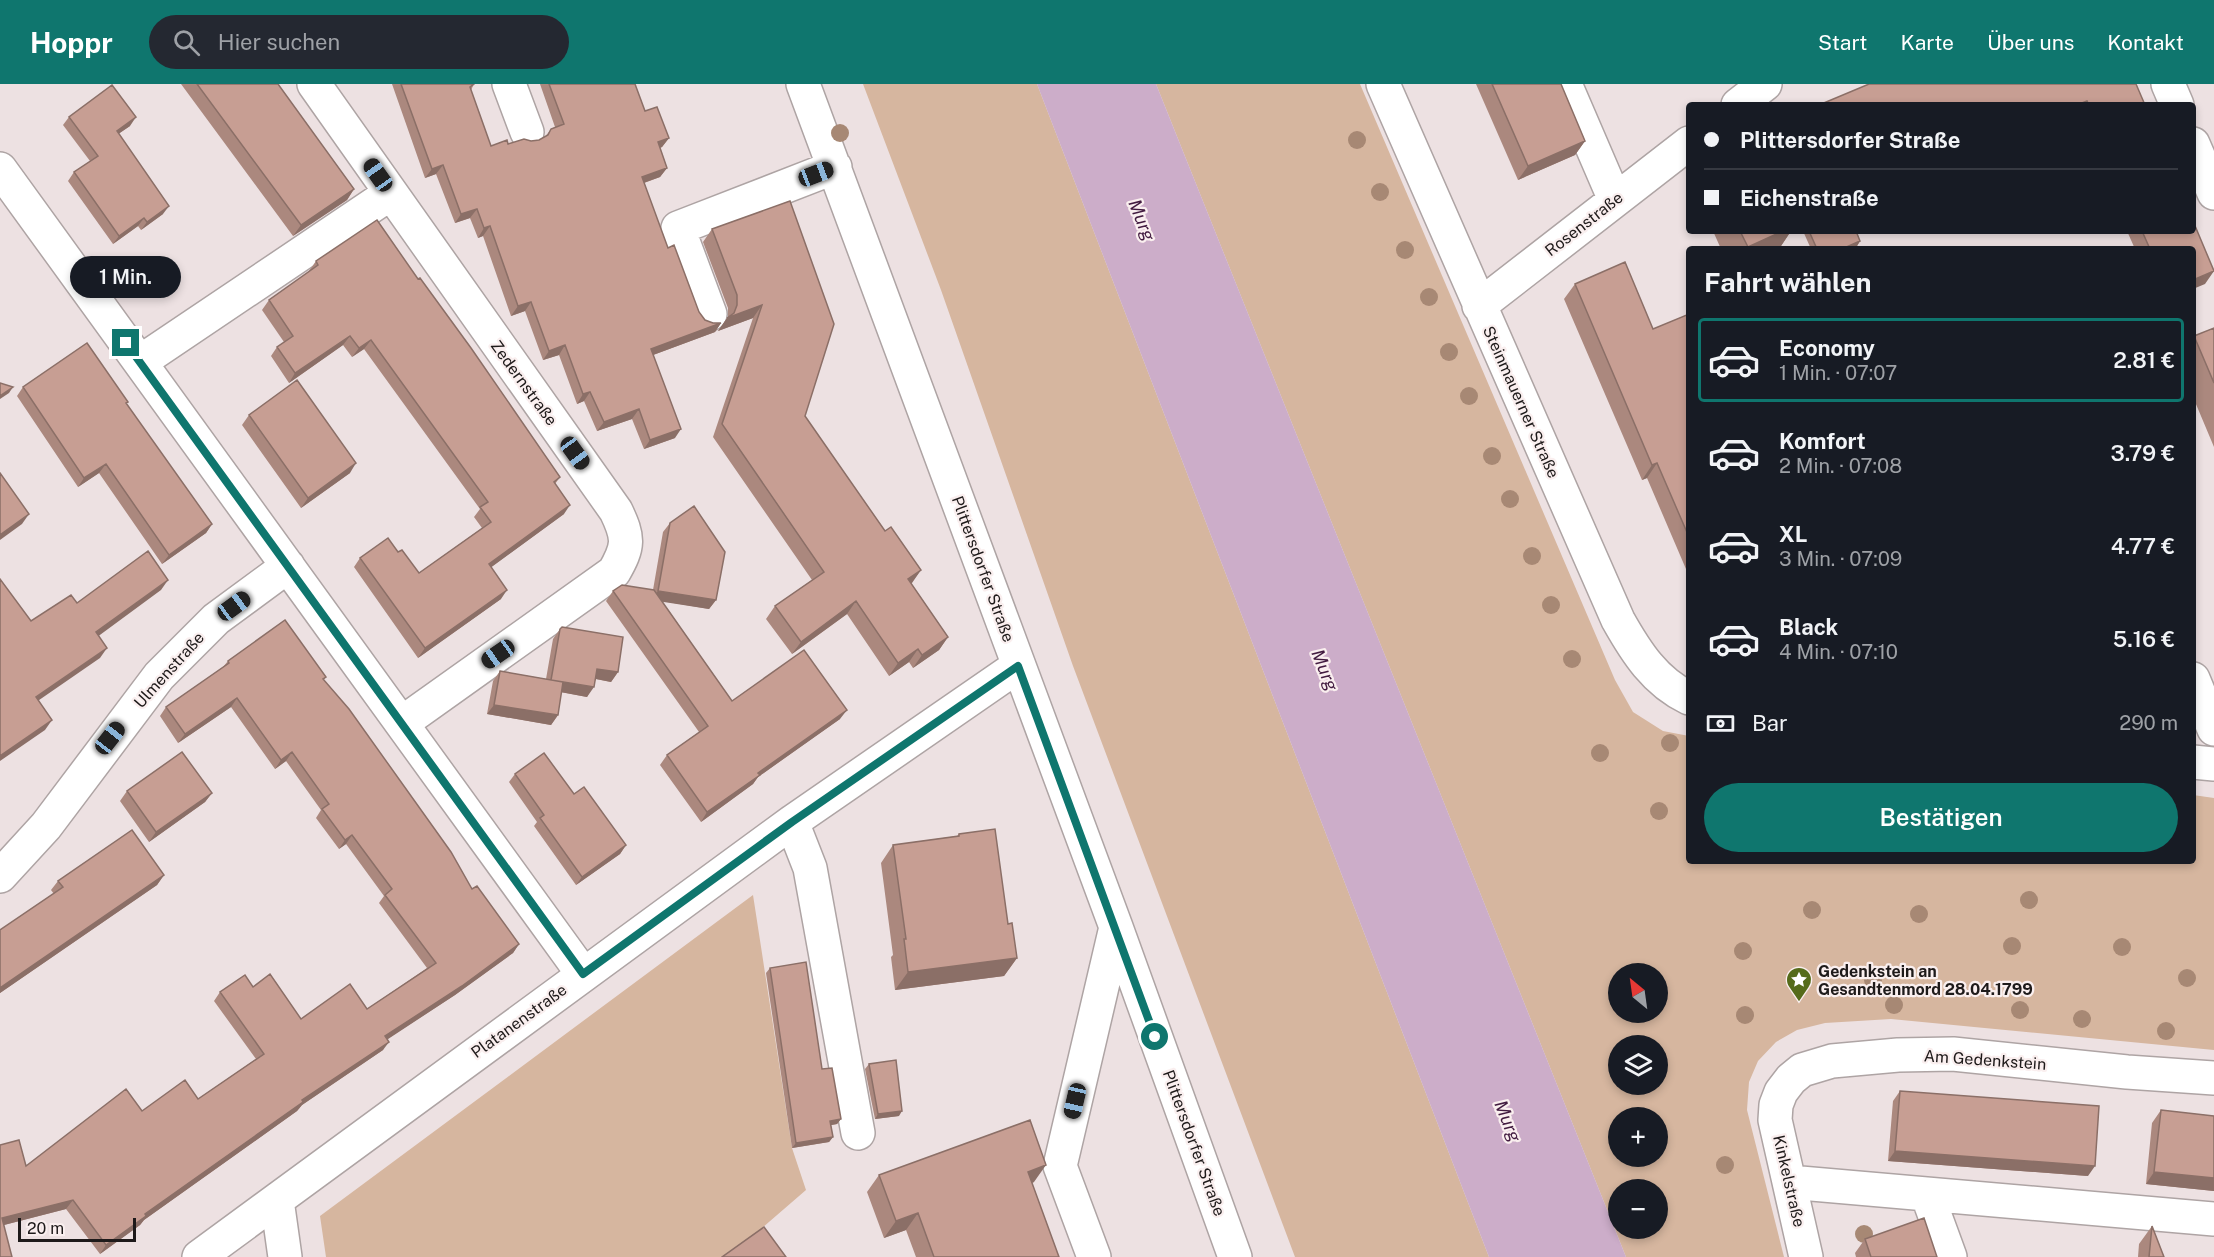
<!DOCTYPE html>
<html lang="de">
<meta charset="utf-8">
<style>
body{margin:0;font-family:"Public Sans",sans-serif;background:#242831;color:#f1f3f6;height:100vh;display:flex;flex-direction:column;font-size:22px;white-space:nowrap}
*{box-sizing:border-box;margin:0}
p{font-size:20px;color:#9ea1a6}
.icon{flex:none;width:33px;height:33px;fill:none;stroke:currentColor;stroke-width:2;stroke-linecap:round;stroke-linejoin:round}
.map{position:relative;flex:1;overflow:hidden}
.drawer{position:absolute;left:1686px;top:162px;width:510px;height:618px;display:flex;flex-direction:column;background:#171b24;border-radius:6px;box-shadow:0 3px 9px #0003}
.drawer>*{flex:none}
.banner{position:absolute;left:1686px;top:18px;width:510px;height:132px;border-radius:6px;box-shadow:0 3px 9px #0003;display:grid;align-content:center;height:132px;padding:0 18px;background:#171b24}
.needle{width:39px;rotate:331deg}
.buttons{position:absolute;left:1608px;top:879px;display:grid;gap:12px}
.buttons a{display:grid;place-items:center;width:60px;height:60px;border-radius:50%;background:#171b24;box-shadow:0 3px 9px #0003;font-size:30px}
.scale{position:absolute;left:18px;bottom:15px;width:118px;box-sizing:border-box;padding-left:6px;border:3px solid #1e1a1a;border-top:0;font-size:16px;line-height:21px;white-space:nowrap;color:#1e1a1a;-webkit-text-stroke:4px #faefef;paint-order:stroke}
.end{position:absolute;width:27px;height:27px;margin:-14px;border:8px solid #0f766e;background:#fff;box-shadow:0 0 0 3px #fff}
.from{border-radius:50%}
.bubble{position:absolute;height:42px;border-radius:21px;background:#171b24;box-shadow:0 3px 9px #0003;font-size:20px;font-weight:600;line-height:42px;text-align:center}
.car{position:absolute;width:18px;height:36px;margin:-18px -9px;border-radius:8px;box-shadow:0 0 4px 2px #0007;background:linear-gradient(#222 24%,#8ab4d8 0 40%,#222 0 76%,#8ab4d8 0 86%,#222 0)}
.banner b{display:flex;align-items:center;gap:21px;height:57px;font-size:22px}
.banner b+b{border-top:2px solid #363941}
.banner i{width:15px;height:15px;background:#f1f3f6}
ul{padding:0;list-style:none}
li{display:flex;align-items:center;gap:18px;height:84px;margin:0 12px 9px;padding:0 6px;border:3px solid transparent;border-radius:6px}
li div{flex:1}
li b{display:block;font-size:22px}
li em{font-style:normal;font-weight:600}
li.on{border-color:#0f766e}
li>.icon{width:54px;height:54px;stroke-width:1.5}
h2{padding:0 18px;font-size:27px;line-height:72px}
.pay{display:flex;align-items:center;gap:15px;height:66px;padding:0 18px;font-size:22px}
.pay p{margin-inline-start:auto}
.action{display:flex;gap:12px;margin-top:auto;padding:12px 18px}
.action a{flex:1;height:69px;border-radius:36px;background:#0f766e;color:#fff;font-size:24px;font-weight:600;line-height:69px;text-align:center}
header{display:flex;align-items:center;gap:36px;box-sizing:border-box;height:84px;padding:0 30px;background:#0f766e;color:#fff}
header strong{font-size:28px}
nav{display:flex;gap:33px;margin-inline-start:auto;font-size:21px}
.search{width:420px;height:54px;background:#242831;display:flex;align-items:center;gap:15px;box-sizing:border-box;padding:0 21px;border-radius:33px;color:#9ea1a6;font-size:22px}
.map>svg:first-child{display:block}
.green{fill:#d6b69f;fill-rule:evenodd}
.water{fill:#ccadc9}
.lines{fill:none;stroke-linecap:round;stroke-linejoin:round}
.minor-casing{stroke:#aea4a4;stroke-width:36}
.minor{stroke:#fff;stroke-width:33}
.tree{fill:#a78874}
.wall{fill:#ab887e}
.shaded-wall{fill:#8b6f67}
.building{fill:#c79e93;stroke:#8b6f67;stroke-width:1.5}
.route{stroke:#0f766e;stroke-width:8}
.labels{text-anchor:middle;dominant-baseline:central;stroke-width:4.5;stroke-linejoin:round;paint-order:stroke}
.street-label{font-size:16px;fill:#1e1a1a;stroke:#faefef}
.poi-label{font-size:16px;font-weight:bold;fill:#1e1a1a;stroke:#faefef;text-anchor:start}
.water-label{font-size:18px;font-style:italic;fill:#421b40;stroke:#faefef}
</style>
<header>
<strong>Hoppr</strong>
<div class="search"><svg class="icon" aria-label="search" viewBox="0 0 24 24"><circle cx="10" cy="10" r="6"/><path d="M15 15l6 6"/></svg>Hier suchen</div>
<nav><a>Start</a><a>Karte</a><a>Über uns</a><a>Kontakt</a></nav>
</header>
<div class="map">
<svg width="2214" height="1173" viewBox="0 0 2214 1173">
<rect width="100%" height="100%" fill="#ede1e2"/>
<path class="green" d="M863,0H1037L1489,1173H1295L1073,582L941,206Z
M1156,0H1360L1615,596L1633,628L1663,647L1689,652V777H2193V711L2214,714V966L1891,935L1825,939L1797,946L1776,958L1758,977L1749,998L1747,1026L1784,1173H1626ZM1618,890H1658V928H1618ZM1618,962H1658V1000H1618ZM1618,1034H1658V1072H1618ZM1618,1106H1658V1144H1618Z
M753,811L792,1064L806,1106L754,1151L723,1173H326L320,1132Z"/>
<path class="water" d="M1037,0H1156L1626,1173H1489Z"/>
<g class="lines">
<defs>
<path id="minor" d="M314,0L616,427C629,454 629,462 614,488L402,639
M509,0L527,48
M803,0L1116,843L1235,1173
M1383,0L1618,536C1636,568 1655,598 1689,614
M1565,0L1615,116
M2168,0L2177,21
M1738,21L1765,0
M2193,60L2214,109
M0,85L583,890
M1479,222L1689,59
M710,230L678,144L835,83
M140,278L391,109
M2193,595L2214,645
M2193,678L2214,680
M792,738L810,784L858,1049
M0,792L46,742L159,592L216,535L288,482
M1789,1098L2214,1135
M1927,1110L1950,1173
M277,1116L285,1173
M199,1173L792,738L1018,582
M1094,1173L1060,1082L1116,843
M1806,1173L1775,1036L1776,1021L1781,1008L1791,995L1802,986L1832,977L1898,971L1953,970L2127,988L2214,994"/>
</defs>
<use href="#minor" class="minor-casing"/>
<use href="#minor" class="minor"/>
</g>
<g class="tree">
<circle cx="840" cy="49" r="9"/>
<circle cx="1357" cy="56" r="9"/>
<circle cx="1380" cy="108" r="9"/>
<circle cx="1405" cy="166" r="9"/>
<circle cx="1429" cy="213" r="9"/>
<circle cx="1449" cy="268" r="9"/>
<circle cx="1469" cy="312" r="9"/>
<circle cx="1492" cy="372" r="9"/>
<circle cx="1510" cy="415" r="9"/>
<circle cx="1532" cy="472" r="9"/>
<circle cx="1551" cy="521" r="9"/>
<circle cx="1572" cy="575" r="9"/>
<circle cx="1670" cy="659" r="9"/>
<circle cx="1600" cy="669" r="9"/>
<circle cx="1659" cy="727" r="9"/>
<circle cx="2029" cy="816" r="9"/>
<circle cx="1812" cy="826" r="9"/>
<circle cx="1919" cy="830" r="9"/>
<circle cx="2012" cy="862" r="9"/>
<circle cx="2122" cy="863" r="9"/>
<circle cx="1743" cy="867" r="9"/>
<circle cx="2187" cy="894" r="9"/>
<circle cx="1873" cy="896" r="9"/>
<circle cx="1894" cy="921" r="9"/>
<circle cx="2020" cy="926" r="9"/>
<circle cx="1745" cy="931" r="9"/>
<circle cx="2082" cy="935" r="9"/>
<circle cx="2166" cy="947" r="9"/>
<circle cx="1725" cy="1081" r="9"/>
<circle cx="1864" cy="1150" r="9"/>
</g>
<path class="wall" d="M181,0H278L354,105L347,116L293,152Z
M392,0H474L471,6L491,62L539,56L545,53L551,45L555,43L540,0H635L645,27L669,54L662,63L660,64L667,84L660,93L644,99L668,164L699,228L705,236L713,239H721L715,248L653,271L675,354L644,365L632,335L597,347L584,317L577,320L559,271L543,276L525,227L511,232L483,152L478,154L470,134L455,139L436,90L425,94Z
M1476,0H1561L1585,57L1575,71L1518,96Z
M69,33L130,42L118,50L163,130L141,146L138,142L113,160L68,97L74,88L90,77L63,41Z
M790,117L805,332L885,447L921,486L911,499L948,553L939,566L913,584L909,578L889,592L847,530L792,570L766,535L775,522L812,496L713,353L753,234L718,247L728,233V224L703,158L712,145Z
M1713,147H1791L1779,165H1721Z
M1803,147H1856L1860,157L1857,162L1850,165H1811Z
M2127,147H2193L2205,200L2193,165H2135Z
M316,177L418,195L560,393L555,400L564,430L491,483L501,515L418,574L354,483L360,474L398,468L419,489L482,444L474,433L480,425L364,265L352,273L343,261L289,299L271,272L277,263L284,258L262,226L269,216L309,188V187Z
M1575,200L1653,245L1689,230V492L1647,394L1642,396L1564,215Z
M2214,244V363L2193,313V254L2194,252Z
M23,303L126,320L212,440L206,449L162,480L99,389L78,403L17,312Z
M249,331L350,389L301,424L242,341Z
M670,439L716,516L709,525L662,517L732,617L840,635L758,693L753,700L701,738L660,681L667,671L699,648L606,517L613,507L653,506L663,448Z
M560,545L618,588L611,598L596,595L587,613L561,608L558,631L551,641L487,630L493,597L500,587L546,595L553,555Z
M228,577L326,593L324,596L472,805L519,860L513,869L455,911L387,955L383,966L302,1021L297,1027L144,1136L140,1141L100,1170L66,1125L4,1141L0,1173V1061L26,1082L142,1027L198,1015L256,975L214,917L220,908L253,903L301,935L367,925L427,884L379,819L384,812L346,760L339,765L316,734L321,726L286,677L275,685L231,623L178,659L160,632L166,623L223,583Z
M515,690L574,710L626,761L620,770L576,801L534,742L537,738L509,698Z
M127,707L212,709L205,718L149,758L120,717Z
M959,750L1008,840L1017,874L1004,892L895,906L891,873L893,871L881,779L893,761L957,752Z
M164,791L157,801L0,909V846L54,810L51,806L58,797Z
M770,884L822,985L841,1035L837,1040L831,1041L833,1053L829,1058L792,1064L766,889Z
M869,980L899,1032L875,1035L865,985Z
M1900,1007L2088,1092L1888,1077L1893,1017Z
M2161,1026L2214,1032V1107L2146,1100L2152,1039Z
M879,1091L1034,1098L1032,1099L1059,1173H916L906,1146L884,1154L867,1108Z
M2152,1142L2164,1173H2138L2139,1160Z
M1865,1155L1937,1173H1856L1855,1169Z"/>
<path class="shaded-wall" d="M136,33L130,42L111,55L117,47Z
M669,54L662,63L651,67L658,58Z
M1585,57L1575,71L1518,96L1528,82Z
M443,81L436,90L425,94L432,85Z
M667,84L660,93L635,102L642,93Z
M354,105L347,116L293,152L301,141Z
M169,122L163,130L141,146L147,138Z
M477,125L470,134L455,139L461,130Z
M144,134L138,142L113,160L119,152Z
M490,142L483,152L478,154L484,144Z
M1783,147H1791L1779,165H1746L1748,163Z
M1860,157L1857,162L1850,165H1842Z
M2214,187L2205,200L2193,205V196Z
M531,218L525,227L511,232L518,222Z
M762,221L753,234L718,247L727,234Z
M721,239L715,248L645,274L651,265Z
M350,252L343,261L289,299L295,289Z
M371,256L364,265L352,273L359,264Z
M565,261L559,271L543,276L549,267Z
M13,303L9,309L0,315V312Z
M590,308L584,317L577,320L583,310Z
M639,325L632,335L597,347L604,338Z
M681,345L675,354L644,365L650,356Z
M356,379L350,389L301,424L308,414Z
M1657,379L1647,394L1642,396L1652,381Z
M106,380L99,389L78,403L84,394Z
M570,421L564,430L482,490L489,480Z
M29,430L22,440L0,456V451Z
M212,440L206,449L162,480L169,471Z
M921,486L912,499L899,508L908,495Z
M168,496L161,506L89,559L96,548Z
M507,506L501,515L418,574L425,564Z
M658,507L716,516L709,525L651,516Z
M856,517L847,530L792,570L801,558Z
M948,553L939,566L913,584L922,571Z
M107,564L100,574L29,623L36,613Z
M918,565L909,578L889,592L898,579Z
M597,585L618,588L611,598L591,594Z
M551,596L594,603L587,613L544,605Z
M237,614L231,623L178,659L185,650Z
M494,621L558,631L551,641L487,630Z
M847,626L840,635L758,693L753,700L701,738L707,728L758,689Z
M52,636L45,646L0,677V672Z
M292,668L286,677L275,685L281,676Z
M212,709L205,718L149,758L156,748Z
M352,751L346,760L339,765L345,756Z
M626,761L620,770L576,801L582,793Z
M164,791L157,801L0,909V904Z
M519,860L513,869L455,911L379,961L385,952Z
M1017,874L1004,892L895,906L908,888Z
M389,958L383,966L302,1021L297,1027L144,1136L140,1141L100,1170L106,1161L145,1130L302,1016Z
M902,1027L899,1032L875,1035L878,1030Z
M841,1035L837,1040L826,1042L830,1037Z
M833,1053L829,1058L792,1064L796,1059Z
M1895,1067L2095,1082L2088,1092L1888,1077Z
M1046,1081L1034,1098L1016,1105L1028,1088Z
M2154,1088L2214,1094V1107L2146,1100Z
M73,1116L66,1125L0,1142L2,1134Z
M918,1129L906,1146L884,1154L896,1137Z"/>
<path class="building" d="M197,0H278L354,105L301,141Z
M401,0H474L470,3L491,62L507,56L508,60L524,55L531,57L539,56L548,51L551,45L564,40L549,0H635L645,27L657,23L669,54L658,58L667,84L642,93L668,164L674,161L699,228L705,236L713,239H721L651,265L681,345L650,356L639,325L604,338L590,308L583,310L565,261L549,267L531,218L518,222L490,142L484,144L477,125L461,130L443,81L432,85Z
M1492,0H1561L1585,57L1528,82Z
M1869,0H2136L2145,21H2089L2087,17L2077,21H1819Z
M112,1L136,33L117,47L169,122L147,138L144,134L119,152L74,88L98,72L69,33Z
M790,117L834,240L805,332L885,447L891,443L921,486L908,495L948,553L922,571L918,565L898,579L856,517L801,558L775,522L824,488L722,340L762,221L727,234L734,229L737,221V211L712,145Z
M377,136L418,195L420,194L471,264L560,393L554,398L570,421L489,480L507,506L425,564L360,474L388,454L398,468L402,466L419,489L491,438L480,423L488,418L371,256L359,264L350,252L295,289L277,263L293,252L269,216L318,181L316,177Z
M2193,137L2214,187L2193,196V165H2150L2142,147H2193Z
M1740,147H1783L1748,163Z
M1809,147H1856L1860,157L1842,165H1817Z
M1625,178L1653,245L1689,230V453L1657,379L1652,381L1575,200Z
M2214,244V299L2194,252Z
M87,259L128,318L126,319L212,440L169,471L106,380L84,394L23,303Z
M297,296L356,379L308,414L249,331Z
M0,299L13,303L0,312Z
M0,389L29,430L0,451Z
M694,422L725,468L716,516L658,507L670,439Z
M148,467L168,496L96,548L107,564L36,613L52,636L0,672V495L31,537L71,511L77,519Z
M622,501L654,506L732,617L804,566L847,626L758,689L760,691L707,728L667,671L708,642L613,507Z
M285,536L326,593L323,595L349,625L451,768L472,805L477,802L519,860L462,902L385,952L389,958L302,1016L303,1018L145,1130L146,1132L106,1161L73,1116L2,1134L12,1173H0V1061L19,1056L26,1082L126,1005L142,1027L185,996L198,1015L264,970L220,908L245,891L253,903L270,890L301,935L350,900L367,925L436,879L385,811L392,805L352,751L345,756L322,725L329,720L292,668L281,676L237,614L185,650L166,623L229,579L228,577Z
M562,543L623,553L618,588L597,585L594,603L551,596L560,545Z
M500,587L563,598L558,631L494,621Z
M182,668L212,709L156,748L127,707Z
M544,669L574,710L584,703L626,761L582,793L540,734L544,731L515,690Z
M995,745L1008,840L1012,839L1017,874L908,888L904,855H906L893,761L959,752V750Z
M132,746L164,791L0,904V846L63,803L58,797Z
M806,878L822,985L832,984L841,1035L830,1037L833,1053L796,1059L770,884Z
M896,976L902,1027L878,1030L869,980Z
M1900,1007L2099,1022L2095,1082L1895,1067Z
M2161,1026L2214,1032V1094L2154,1088Z
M1030,1036L1046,1081L1028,1088L1059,1173H934L918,1129L896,1137L879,1091Z
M1924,1134L1937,1173H1871L1865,1155Z
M2152,1142L2164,1173H2149Z
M764,1143L786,1173H722Z"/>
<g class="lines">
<path class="route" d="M126,259L583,890L792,738L1018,582L1155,953"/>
</g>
<defs>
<symbol id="sight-pin" viewBox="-11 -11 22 30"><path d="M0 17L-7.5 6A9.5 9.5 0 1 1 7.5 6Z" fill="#556b1a" stroke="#faefef"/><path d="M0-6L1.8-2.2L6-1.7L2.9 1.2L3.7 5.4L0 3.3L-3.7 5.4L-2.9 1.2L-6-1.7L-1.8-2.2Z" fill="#fff"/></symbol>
</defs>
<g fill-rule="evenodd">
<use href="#sight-pin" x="1784" y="881" width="30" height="40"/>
</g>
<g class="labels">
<g class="street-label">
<text transform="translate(1584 140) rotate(-38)">Rosenstraße</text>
<text transform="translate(524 299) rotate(54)">Zedernstraße</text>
<text transform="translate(1521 318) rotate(66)">Steinmauerner Straße</text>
<text transform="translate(983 485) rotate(70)">Plittersdorfer Straße</text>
<text transform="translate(169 586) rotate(-48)">Ulmenstraße</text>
<text transform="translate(519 937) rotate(-36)">Platanenstraße</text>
<text transform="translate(1985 976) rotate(4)">Am Gedenkstein</text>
<text transform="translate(1194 1059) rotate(70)">Plittersdorfer Straße</text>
<text transform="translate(1789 1097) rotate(77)">Kinkelstraße</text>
</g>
<g class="poi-label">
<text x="1818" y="887">Gedenkstein an<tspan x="1818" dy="18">Gesandtenmord 28.04.1799</tspan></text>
</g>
<g class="water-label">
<text transform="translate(1142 136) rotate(68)">Murg</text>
<text transform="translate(1325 586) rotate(68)">Murg</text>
<text transform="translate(1508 1037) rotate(68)">Murg</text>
</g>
</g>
</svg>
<div class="buttons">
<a><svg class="needle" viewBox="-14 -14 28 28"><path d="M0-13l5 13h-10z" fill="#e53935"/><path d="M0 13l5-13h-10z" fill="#9ea1a6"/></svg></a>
<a><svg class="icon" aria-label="layers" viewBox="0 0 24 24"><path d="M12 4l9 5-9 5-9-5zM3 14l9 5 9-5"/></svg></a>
<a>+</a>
<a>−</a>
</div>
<div class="scale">20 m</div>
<i class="end from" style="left:1155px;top:953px"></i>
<i class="end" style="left:126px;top:259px"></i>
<div class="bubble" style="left:70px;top:172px;width:111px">1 Min.</div>
<i class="car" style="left:816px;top:90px;rotate:69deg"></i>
<i class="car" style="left:378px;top:91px;rotate:325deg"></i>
<i class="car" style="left:575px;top:369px;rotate:144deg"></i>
<i class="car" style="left:234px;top:522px;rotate:54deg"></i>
<i class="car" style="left:498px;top:570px;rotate:235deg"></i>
<i class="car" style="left:110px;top:654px;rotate:38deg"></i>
<i class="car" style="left:1075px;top:1017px;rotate:193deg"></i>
<div class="banner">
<b><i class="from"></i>Plittersdorfer Straße</b>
<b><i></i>Eichenstraße</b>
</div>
<section class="drawer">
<h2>Fahrt wählen</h2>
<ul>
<li class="on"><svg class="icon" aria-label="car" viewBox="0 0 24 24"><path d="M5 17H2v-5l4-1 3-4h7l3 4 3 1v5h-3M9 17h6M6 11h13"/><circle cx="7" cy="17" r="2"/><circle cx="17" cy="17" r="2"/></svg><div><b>Economy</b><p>1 Min. · 07:07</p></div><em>2.81 €</em></li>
<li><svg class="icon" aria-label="car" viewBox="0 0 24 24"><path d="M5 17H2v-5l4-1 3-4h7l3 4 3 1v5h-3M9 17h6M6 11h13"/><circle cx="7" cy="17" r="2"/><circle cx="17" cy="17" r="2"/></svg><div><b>Komfort</b><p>2 Min. · 07:08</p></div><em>3.79 €</em></li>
<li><svg class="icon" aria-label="car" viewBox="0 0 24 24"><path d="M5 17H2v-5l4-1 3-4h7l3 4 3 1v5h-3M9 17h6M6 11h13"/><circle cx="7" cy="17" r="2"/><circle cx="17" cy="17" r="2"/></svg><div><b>XL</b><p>3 Min. · 07:09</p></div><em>4.77 €</em></li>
<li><svg class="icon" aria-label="car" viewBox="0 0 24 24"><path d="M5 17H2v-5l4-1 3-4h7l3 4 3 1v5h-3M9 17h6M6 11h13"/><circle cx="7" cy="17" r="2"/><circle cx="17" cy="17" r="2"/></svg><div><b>Black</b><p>4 Min. · 07:10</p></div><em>5.16 €</em></li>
</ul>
<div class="pay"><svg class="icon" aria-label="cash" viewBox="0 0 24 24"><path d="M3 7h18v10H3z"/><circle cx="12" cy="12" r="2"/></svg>Bar<p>290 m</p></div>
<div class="action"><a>Bestätigen</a></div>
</section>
</div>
